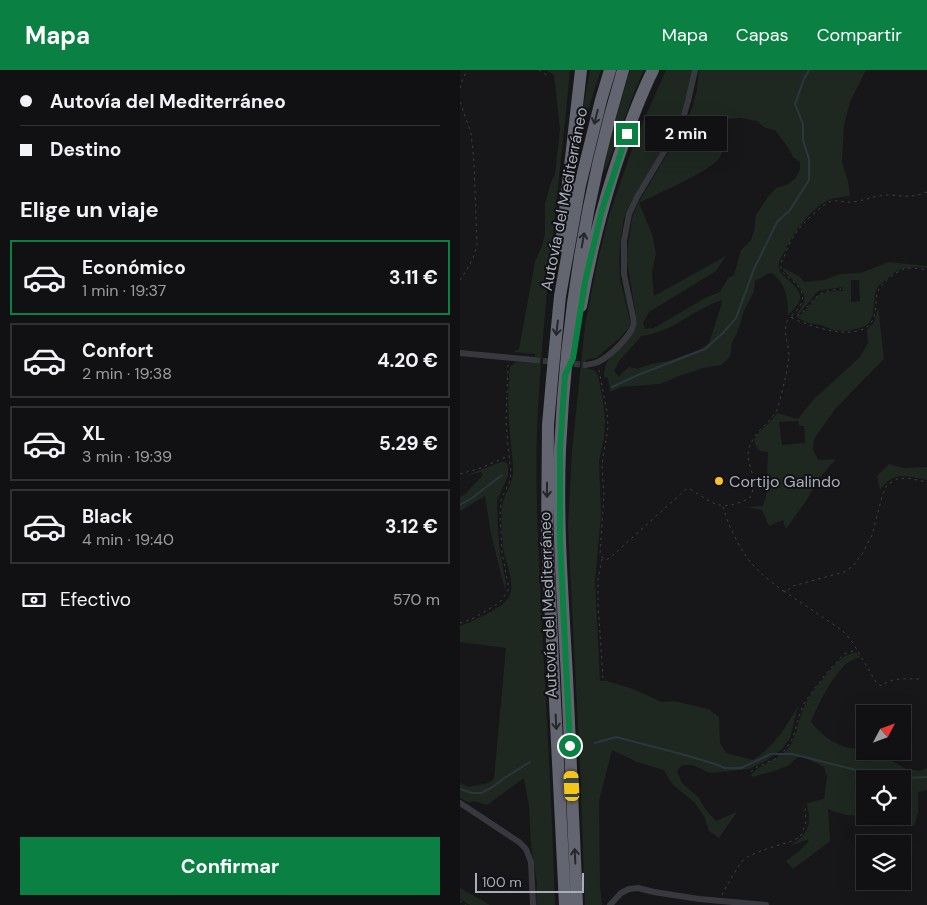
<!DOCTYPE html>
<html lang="es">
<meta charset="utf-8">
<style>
body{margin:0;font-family:"DM Sans",sans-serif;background:#1e1f21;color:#f1f3f6;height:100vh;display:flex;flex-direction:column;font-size:19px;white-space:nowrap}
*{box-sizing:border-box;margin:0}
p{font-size:16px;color:#9c9da0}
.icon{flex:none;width:28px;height:28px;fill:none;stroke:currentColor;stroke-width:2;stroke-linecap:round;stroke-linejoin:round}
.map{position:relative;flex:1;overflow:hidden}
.side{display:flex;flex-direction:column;background:#111113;width:460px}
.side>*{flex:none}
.guide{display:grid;align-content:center;height:110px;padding:0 20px;background:#111113}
.needle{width:32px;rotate:49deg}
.tools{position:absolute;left:396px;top:635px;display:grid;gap:10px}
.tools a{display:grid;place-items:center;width:55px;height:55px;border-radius:0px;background:#111113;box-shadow:0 5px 20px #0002,0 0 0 1px #303133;font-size:25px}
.scale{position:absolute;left:15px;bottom:12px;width:109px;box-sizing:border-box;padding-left:5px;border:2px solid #a8adba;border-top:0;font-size:14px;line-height:18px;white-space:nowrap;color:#a8adba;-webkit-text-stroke:4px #121214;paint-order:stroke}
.end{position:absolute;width:22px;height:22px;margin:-11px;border:6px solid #0b8043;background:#fff;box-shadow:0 0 0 2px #fff}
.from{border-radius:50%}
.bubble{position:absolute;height:35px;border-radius:0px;background:#111113;box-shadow:0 5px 20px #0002,0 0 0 1px #303133;font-size:16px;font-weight:700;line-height:35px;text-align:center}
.car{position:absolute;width:15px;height:30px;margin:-15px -8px;border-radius:6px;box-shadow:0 0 4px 1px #0007;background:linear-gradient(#f5c518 24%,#345 0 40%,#f5c518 0 76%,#345 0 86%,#f5c518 0)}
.guide b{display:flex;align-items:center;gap:18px;height:48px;font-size:19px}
.guide b+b{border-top:1px solid #303133}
.guide i{width:12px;height:12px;background:#f1f3f6}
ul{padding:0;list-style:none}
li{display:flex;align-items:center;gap:15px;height:75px;margin:0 10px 8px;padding:0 10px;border:2px solid #303133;border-radius:0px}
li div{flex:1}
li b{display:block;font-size:19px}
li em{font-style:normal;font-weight:700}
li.active{border-color:#0b8043}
li>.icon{width:45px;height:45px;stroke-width:1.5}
h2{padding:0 20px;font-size:22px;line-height:60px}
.pay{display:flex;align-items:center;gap:12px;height:55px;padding:0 20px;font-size:19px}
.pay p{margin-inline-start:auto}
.cta{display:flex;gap:10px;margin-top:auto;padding:10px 20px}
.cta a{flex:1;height:58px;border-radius:0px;background:#0b8043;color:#fff;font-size:20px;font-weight:700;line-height:58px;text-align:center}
header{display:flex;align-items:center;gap:30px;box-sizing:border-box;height:70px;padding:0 25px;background:#0b8043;color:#fff}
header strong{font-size:24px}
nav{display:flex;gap:28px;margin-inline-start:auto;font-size:18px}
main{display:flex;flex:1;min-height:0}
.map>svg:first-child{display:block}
.green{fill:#1e2820;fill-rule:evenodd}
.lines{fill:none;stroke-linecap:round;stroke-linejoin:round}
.stream{stroke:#2c363f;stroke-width:2}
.minor-tunnel{stroke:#343539;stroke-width:6;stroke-dasharray:6 3;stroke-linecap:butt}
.path{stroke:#3d4046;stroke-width:1;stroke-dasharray:2.5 4;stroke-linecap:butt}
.minor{stroke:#38383f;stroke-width:6}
.motorway{stroke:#636670;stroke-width:12}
.oneway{stroke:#26272b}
.route{stroke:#0b8043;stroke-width:6}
.poi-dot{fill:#ffbf29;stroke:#121214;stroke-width:2}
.labels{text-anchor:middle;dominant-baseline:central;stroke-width:4;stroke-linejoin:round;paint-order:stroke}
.street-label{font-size:16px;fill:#a8adba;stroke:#121214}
.poi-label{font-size:16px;fill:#a8adba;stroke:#121214;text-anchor:start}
</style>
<header>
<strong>Mapa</strong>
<nav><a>Mapa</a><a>Capas</a><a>Compartir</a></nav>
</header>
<main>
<section class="side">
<div class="guide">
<b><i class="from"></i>Autovía del Mediterráneo</b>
<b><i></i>Destino</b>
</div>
<h2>Elige un viaje</h2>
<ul>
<li class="active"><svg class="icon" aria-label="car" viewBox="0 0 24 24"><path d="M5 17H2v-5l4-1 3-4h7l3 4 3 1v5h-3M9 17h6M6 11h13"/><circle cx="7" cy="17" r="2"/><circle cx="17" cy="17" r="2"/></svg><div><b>Económico</b><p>1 min · 19:37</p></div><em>3.11 €</em></li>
<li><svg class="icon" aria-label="car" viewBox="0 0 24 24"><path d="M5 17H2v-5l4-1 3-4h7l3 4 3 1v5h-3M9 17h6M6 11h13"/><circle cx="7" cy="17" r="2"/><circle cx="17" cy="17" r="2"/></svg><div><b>Confort</b><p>2 min · 19:38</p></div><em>4.20 €</em></li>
<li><svg class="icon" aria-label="car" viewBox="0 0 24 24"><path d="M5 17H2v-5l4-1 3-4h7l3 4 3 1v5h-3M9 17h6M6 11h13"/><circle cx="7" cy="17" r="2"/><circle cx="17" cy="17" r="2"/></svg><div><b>XL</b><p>3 min · 19:39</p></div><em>5.29 €</em></li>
<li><svg class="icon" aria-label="car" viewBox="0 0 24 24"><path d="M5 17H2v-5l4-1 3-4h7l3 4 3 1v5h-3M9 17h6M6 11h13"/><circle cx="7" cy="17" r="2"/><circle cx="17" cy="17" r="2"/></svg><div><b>Black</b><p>4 min · 19:40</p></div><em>3.12 €</em></li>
</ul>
<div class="pay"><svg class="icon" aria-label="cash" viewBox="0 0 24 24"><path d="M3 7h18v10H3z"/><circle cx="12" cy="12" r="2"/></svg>Efectivo<p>570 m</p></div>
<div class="cta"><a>Confirmar</a></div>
</section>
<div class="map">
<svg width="467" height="835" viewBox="0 0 467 835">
<rect width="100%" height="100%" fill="#171719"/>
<path class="green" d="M86,0H110C99,120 82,240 77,360C75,426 79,492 82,558C87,650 92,743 95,835H76L77,813L71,775L69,736L64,708L27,735L14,731L9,733L0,728V713L9,717L28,713L34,709L46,578L0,572V556C11,552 40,539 47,530C58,516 45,493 43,478C42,463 40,447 43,432C46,422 52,414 53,404C54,394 51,383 51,373C48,348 47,322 50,297L56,292L75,293V284L53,282L59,279L75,192L82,176L85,163V134L90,115L95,104L98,79L100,59L94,5Z
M130,0H141L120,65L122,44Z
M170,0H184L174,23L147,96L143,102L152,62Z
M206,0H232C228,19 224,39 216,57L172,130L164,148L161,167L159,189L160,209L170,251L169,258L160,268L136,288L126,290L125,298L134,300L138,305L143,331L145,350L144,368L139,391L141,445L135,511L140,611H147L176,620L201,632L214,631L248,639L259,647L260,673L266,683L293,690C316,675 325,658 338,636L330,668L322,679L307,690L289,699L250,703L232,695H222L217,701L222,713L239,728L245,739L256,751L277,742L259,768L249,761L244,746L235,733L212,714L204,700L177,692L152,680L139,731L140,815L142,835H125L119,676L108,456L112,381L125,255L137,194L149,146L165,99L177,66Z
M239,0H406L390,32L384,55L382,92L388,111L390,126C382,127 374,127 367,131C347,142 335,161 325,181C322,186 317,193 319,199C320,203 323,205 326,208C344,223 345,229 328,245C328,228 326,214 312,203L307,204L295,211L294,221L284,241L277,263L272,272L270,287L261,295L243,298L219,306L200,314L161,317L150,322L148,308L144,307C143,281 172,276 177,252L167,191L168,176L172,148L178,133L227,51L233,35L237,20ZM281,48L297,51L304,57L316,61L329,79L333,87L340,92V100L335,109L326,115L316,118L308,127L296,145L294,161L291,170L281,180L274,205L268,208L260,222L245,228L194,258L185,259L183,253L189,242L256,201L266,186L194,226L192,202L196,183L192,164L179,133C196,124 250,102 260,87C265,79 265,59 266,49ZM262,230L261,236L249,273L239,280L208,291L191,294L177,299L169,297L162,303L159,307L154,301L159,291L178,270L181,266C211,263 234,239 262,230Z
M429,192L467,196V198L453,197L441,199L435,202L418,216L415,223L413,244L410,252L405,256L400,258L387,261L373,260L361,255L348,253L336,247C347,243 350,232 359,225C365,221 375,221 383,221L382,217L358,221L340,243L335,245C356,224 337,216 323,200V198L339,206L344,212L364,210L380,204L401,203ZM391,210H399L400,231L391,232Z
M418,237L424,289L376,338L354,369L353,379L358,390L376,389L361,406L346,431L326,459L323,450L309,456L302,440L287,437L303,436L306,426L308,382L300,381L296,376L294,370C299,359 311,353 317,343L338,349L353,330L400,287L408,273L407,260L414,252ZM338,351L339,356H344L345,373L322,375L319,352Z
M41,392H46L48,396V406L37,431L38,461L40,484L46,512L45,520L31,464L25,426L0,441V427L5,424L23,405L21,402L5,406Z
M429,394L444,398L467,397V410C447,406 434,400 420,420L417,406Z
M396,582L400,587C395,589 389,591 386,594C372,607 358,634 351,652C367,671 380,678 405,680V681H415L446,699L459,701L467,698V720L458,722V743L454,756L430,750L426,752L415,746H442V709H405V743C390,748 382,744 368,739L370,770L369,772L333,799L326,791L338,782L349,771L346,770L330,776C350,762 351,757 347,733L364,729L367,707L364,697L340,685L329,695L314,701L293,707L291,705C301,693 318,691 329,677C336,668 337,656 341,645C342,641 344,637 345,634C351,623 375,592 385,586C389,584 393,583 396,582Z
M0,818L30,835H10L0,829Z"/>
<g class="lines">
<path class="stream" d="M152,317L178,305L245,279L263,263L276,248L294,199L317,152L330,140L349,110V89L343,70V54L335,34L344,9L349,0
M0,435L12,428L42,405
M135,673L156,667L225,685L255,694L265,698H281L311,684H332L408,703L445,708L467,707
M0,719L12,723H21L31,718L46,707L70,692"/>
<path class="minor-tunnel" d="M74,290L95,292
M105,293L126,295"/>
<path class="path" d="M79,0L88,6
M0,18L2,11L7,0
M0,32L11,63L14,92L17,174C15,188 8,198 0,210
M467,122C449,129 443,125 426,125C414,126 403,131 392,132C384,133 377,129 369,132C362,135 343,153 338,160C332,168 327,178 324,187C322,190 320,195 321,198C321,202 325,204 328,207C346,221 348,231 330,247C348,256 395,272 410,254C417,246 415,234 417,224C418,215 435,202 444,199C451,197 460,199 467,200
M139,300L147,342L148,357L142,394L144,426L140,484L143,488L146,490L151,487L226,419H230C256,435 260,442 290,428C291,424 293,420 294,417C295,403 285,391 289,378C294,362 309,354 317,340C322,322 327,304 329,286C329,276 324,265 326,255C327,246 333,248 340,244C343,243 346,238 348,236C360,222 364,221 381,219
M0,404L21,398L48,386
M263,437C268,455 281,482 293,495C302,505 313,513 323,521L328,520L333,516L384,502L393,496L402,484L412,465L423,423L427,415L437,409L447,408L467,412
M142,489L138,509V534L143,608
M324,521L383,561L393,573L416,612L421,616C431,607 446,609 459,609
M0,553L14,548L34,536L40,532L48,521V513L42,483L40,445L41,430L50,411L51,402L49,386L46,352L48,295
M291,702L295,698L315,689L325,680L333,668L339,646L344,633L365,605L384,584L396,580
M262,825L263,822L281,792L289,786L303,780L332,771L340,767L343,761L346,752L345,738
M0,831L6,835"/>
<path class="minor" d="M0,283L74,290
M126,295C129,294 134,294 138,292C149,287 166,270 172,259C174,255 174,251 173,247L164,204V171L169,144L177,127L222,52L228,31L235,0
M0,733L59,772L66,779L71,792L73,835
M150,835L161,823L169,819L178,818L194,822L239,829L306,835"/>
<path class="motorway" d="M101,176L121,0
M121,236C129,190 140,145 154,101C165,67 177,32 193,0
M105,835L87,468L88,355L92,309L100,226L120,115L141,30L150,0
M117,835C114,759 111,683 107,607C103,531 97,455 100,379C106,251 126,123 163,0"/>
</g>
<defs><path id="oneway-shaft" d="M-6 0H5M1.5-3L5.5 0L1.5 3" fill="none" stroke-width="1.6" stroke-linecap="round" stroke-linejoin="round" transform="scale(1.25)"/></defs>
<g class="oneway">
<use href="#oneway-shaft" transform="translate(136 47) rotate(104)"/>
<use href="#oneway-shaft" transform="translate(123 170) rotate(-80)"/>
<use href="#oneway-shaft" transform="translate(97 258) rotate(97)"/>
<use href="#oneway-shaft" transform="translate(87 420) rotate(90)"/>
<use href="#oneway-shaft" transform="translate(96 652) rotate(87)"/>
<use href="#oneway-shaft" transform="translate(115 786) rotate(-93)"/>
</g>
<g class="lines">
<path class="route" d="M110,676L100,470V379L105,305L113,288L125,212L142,140L167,64"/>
</g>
<circle class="poi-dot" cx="259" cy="411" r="5"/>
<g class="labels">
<g class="street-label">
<text transform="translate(104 129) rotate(-79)">Autovía del Mediterráneo</text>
<text transform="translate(88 535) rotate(-92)">Autovía del Mediterráneo</text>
</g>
<g class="poi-label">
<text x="269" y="411">Cortijo Galindo</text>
</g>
</g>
</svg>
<div class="tools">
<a><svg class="needle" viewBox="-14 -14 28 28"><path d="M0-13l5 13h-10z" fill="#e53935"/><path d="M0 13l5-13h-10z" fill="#9c9da0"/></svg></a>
<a><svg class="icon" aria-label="locate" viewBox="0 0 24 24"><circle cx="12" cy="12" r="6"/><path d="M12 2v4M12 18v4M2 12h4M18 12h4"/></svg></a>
<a><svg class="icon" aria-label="layers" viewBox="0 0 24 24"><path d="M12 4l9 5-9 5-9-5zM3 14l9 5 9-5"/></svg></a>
</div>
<div class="scale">100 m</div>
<i class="end from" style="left:110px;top:676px"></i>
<i class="end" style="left:167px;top:64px"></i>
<div class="bubble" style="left:185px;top:46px;width:82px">2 min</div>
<i class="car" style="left:112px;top:716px;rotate:357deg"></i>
</div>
</main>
